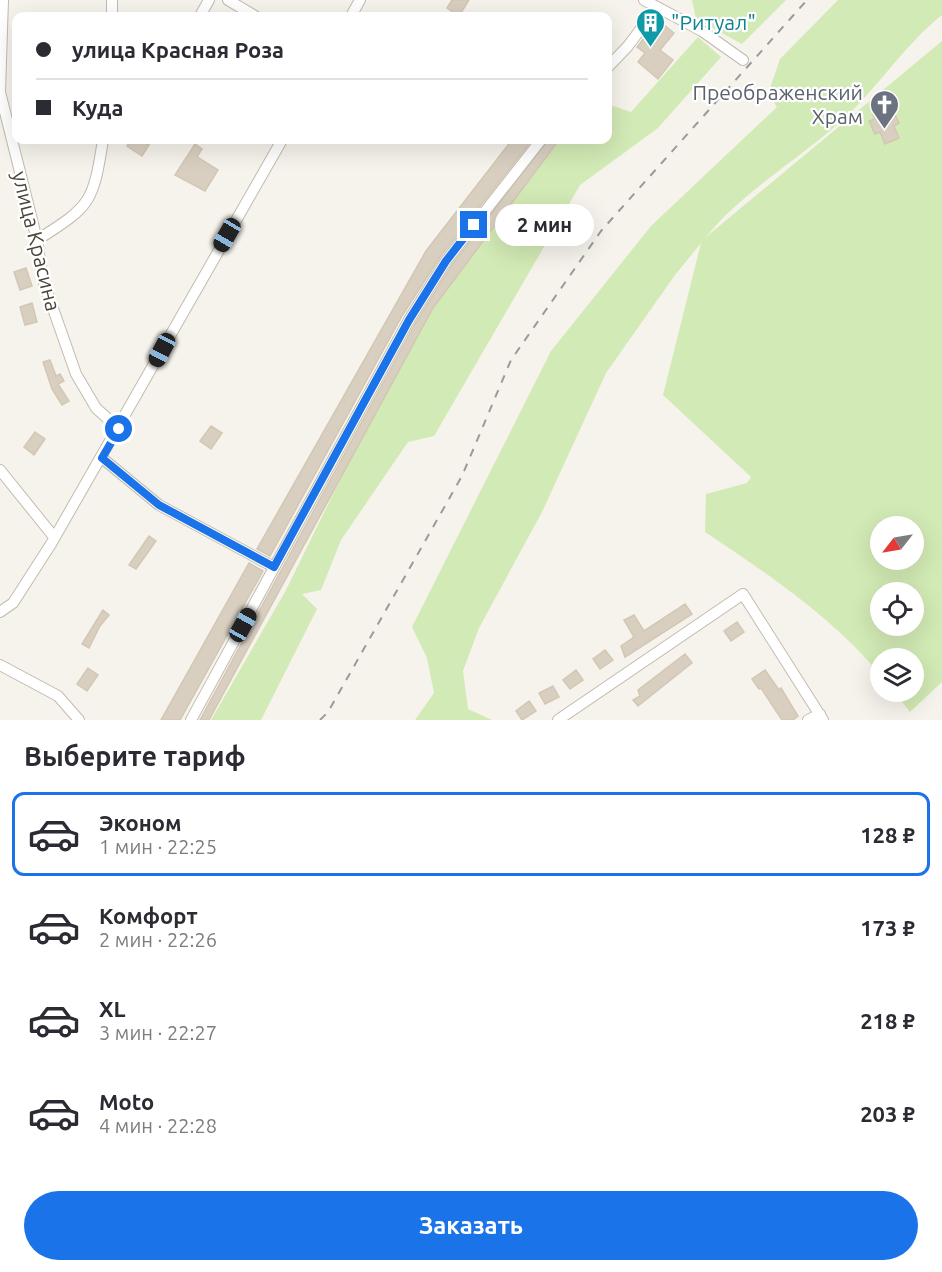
<!DOCTYPE html>
<html lang="ru">
<meta charset="utf-8">
<style>
body{margin:0;font-family:Ubuntu,sans-serif;background:#f2f2f3;color:#2b2b33;height:100vh;display:flex;flex-direction:column;font-size:22px;white-space:nowrap}
*{box-sizing:border-box;margin:0}
p{font-size:20px;color:#7c7c81}
.icon{flex:none;width:33px;height:33px;fill:none;stroke:currentColor;stroke-width:2;stroke-linecap:round;stroke-linejoin:round}
.map{position:relative;height:720px;overflow:hidden}
.drawer{display:flex;flex-direction:column;background:#fff;flex:1}
.drawer>*{flex:none}
.hud{position:absolute;left:12px;top:12px;width:600px;height:132px;border-radius:12px;box-shadow:0 6px 24px #0002;display:grid;align-content:center;height:132px;padding:0 24px;background:#fff}
.needle{width:39px;rotate:239deg}
.controls{position:absolute;left:870px;top:516px;display:grid;gap:12px}
.controls a{display:grid;place-items:center;width:54px;height:54px;border-radius:50%;background:#fff;box-shadow:0 6px 24px #0002;font-size:30px}
.end{position:absolute;width:27px;height:27px;margin:-14px;border:8px solid #1a73e8;background:#fff;box-shadow:0 0 0 3px #fff}
.from{border-radius:50%}
.bubble{position:absolute;height:42px;border-radius:21px;background:#fff;box-shadow:0 6px 24px #0002;font-size:20px;font-weight:700;line-height:42px;text-align:center}
.car{position:absolute;width:18px;height:36px;margin:-18px -9px;border-radius:8px;box-shadow:0 0 4px 2px #0007;background:linear-gradient(#222 24%,#8ab4d8 0 40%,#222 0 76%,#8ab4d8 0 86%,#222 0)}
.hud b{display:flex;align-items:center;gap:21px;height:57px;font-size:22px}
.hud b+b{border-top:2px solid #e1e1e2}
.hud i{width:15px;height:15px;background:#2b2b33}
ul{padding:0;list-style:none}
li{display:flex;align-items:center;gap:18px;height:84px;margin:0 12px 9px;padding:0 12px;border:3px solid transparent;border-radius:12px}
li div{flex:1}
li b{display:block;font-size:22px}
li em{font-style:normal;font-weight:700}
li.selected{border-color:#1a73e8}
li>.icon{width:54px;height:54px;stroke-width:1.5}
h2{padding:0 24px;font-size:27px;line-height:72px}
.button{display:flex;gap:12px;margin-top:auto;padding:12px 24px}
.button a{flex:1;height:69px;border-radius:36px;background:#1a73e8;color:#fff;font-size:24px;font-weight:700;line-height:69px;text-align:center}
.map>svg:first-child{display:block}
.green{fill:#d2eab5;fill-rule:evenodd}
.building{fill:#d8cfc1;stroke:#d3c7b4;stroke-width:1.5}
.lines{fill:none;stroke-linecap:round;stroke-linejoin:round}
.street-casing{stroke:#c2bbae;stroke-width:12}
.street{stroke:#fff;stroke-width:10}
.rail{stroke:#9a9a9a;stroke-width:2;stroke-dasharray:8 8;stroke-linecap:butt}
.route{stroke:#1a73e8;stroke-width:8}
.labels{text-anchor:middle;dominant-baseline:central;stroke-width:4.5;stroke-linejoin:round;paint-order:stroke}
.culture-label{font-size:21px;fill:#0d838f;stroke:#fff;text-anchor:start}
.worship-label{font-size:21px;fill:#5b616d;stroke:#fff;text-anchor:end}
.street-label{font-size:21px;fill:#4b4439;stroke:#fff}
</style>
<div class="map">
<svg width="942" height="720" viewBox="0 0 942 720">
<rect width="100%" height="100%" fill="#f6f3ec"/>
<path class="green" d="M692,0H786L742,44L696,19Z
M838,0H942V15C907,43 883,80 851,112C808,154 743,190 706,237L942,41V682L910,712L894,692H914V658H880V675C835,619 765,572 705,532L706,494L747,483L751,477L663,395L701,243L675,275L606,373L542,512L479,628L463,671L468,709L492,720H415L434,693L427,658L412,627L551,351L651,226L777,107L768,94L780,59ZM880,526H914V560H880ZM880,592H914V626H880Z
M698,37L721,57L658,128L580,185L434,436L408,442L341,540L321,590L302,594L317,609L261,720H211L285,592L425,307L551,140H608V84L610,105L631,112Z"/>
<path class="building" d="M452,0H469L459,16L447,8Z
M658,20L674,33L660,50L673,60L658,79L638,62L645,53L637,47Z
M885,109L887,113L893,110L899,123L894,126L899,138L885,144L880,132L875,134L869,121L875,119L873,115Z
M131,140H139L149,145L142,156L127,146Z
M512,140H532L440,257L402,316L270,556L257,549L426,251Z
M548,140H559L433,308L209,720H200L415,324L452,265Z
M195,144L202,149L197,157L218,170L205,191L175,175Z
M26,268L32,286L20,290L14,272Z
M32,303L37,322L25,325L20,307Z
M50,360L56,376L60,374L64,381L58,384L69,401L62,405L52,389L43,362Z
M211,426L222,433L211,449L200,441Z
M35,432L45,439L34,455L24,447Z
M149,536L156,541L136,569L129,565Z
M249,563L263,571L180,720H161Z
M685,604L692,614L625,657L621,646L634,637L624,620L634,615L644,631Z
M103,610L109,615L100,626L89,648L82,644Z
M737,622L744,632L731,641L724,631Z
M605,650L613,660L600,669L593,659Z
M685,654L692,663L638,706L633,700L640,696L638,690Z
M88,668L98,675L87,691L77,684Z
M576,670L583,680L570,689L563,680Z
M765,670L779,690L781,688L798,716L793,720H782L761,688L759,689L752,679Z
M553,686L559,697L545,704L539,693Z
M529,701L536,711L522,720L516,711Z"/>
<g class="lines">
<defs>
<path id="street" d="M3,0L0,92L37,240L43,280L76,374L96,408L119,429
M228,0L255,16
M644,0L702,31L743,60
M112,16V0
M200,16L209,0
M351,16L360,0
M608,67L628,46L657,7
M37,240C91,206 93,203 103,140
M102,458L159,505L274,567
M0,470L54,537
M0,612L13,603L51,544L282,140
M0,665L58,696L79,720
M191,720L409,320L446,261L541,140
M558,720L743,594L823,720
M808,720L820,714"/>
</defs>
<use href="#street" class="street-casing"/>
<use href="#street" class="street"/>
<path class="rail" d="M320,720L328,712L462,476L511,360L601,231L807,0"/>
</g>
<g class="lines">
<path class="route" d="M119,429L102,458L159,505L274,567L409,320L446,261L474,225"/>
</g>
<defs>
<symbol id="building-pin" viewBox="-11 -11 22 30"><path d="M0 17L-7.5 6A9.5 9.5 0 1 1 7.5 6Z" fill="#0f9aa8" stroke="#fff"/><path d="M-4-6H4V6H1V3H-1V6H-4ZM-2.5-4.3h1.7v1.8h-1.7ZM.8-4.3h1.7v1.8H.8ZM-2.5-1h1.7V.8h-1.7ZM.8-1h1.7V.8H.8Z" fill="#fff"/></symbol>
<symbol id="church-pin" viewBox="-11 -11 22 30"><path d="M0 17L-7.5 6A9.5 9.5 0 1 1 7.5 6Z" fill="#6b7280" stroke="#fff"/><path d="M-1.2-6h2.4v3.5h3.3v2.4h-3.3V6h-2.4V-.1h-3.3v-2.4h3.3Z" fill="#fff"/></symbol>
</defs>
<g fill-rule="evenodd">
<use href="#building-pin" x="634" y="6" width="33" height="45"/>
<use href="#church-pin" x="868" y="88" width="33" height="45"/>
</g>
<g class="labels">
<g class="culture-label">
<text x="671" y="22">"Ритуал"</text>
</g>
<g class="worship-label">
<text x="863" y="92">Преображенский<tspan x="863" dy="24">Храм</tspan></text>
</g>
<g class="street-label">
<text transform="translate(37 241) rotate(76)">улица Красина</text>
</g>
</g>
</svg>
<div class="controls">
<a><svg class="needle" viewBox="-14 -14 28 28"><path d="M0-13l5 13h-10z" fill="#e53935"/><path d="M0 13l5-13h-10z" fill="#7c7c81"/></svg></a>
<a><svg class="icon" aria-label="locate" viewBox="0 0 24 24"><circle cx="12" cy="12" r="6"/><path d="M12 2v4M12 18v4M2 12h4M18 12h4"/></svg></a>
<a><svg class="icon" aria-label="layers" viewBox="0 0 24 24"><path d="M12 4l9 5-9 5-9-5zM3 14l9 5 9-5"/></svg></a>
</div>
<i class="end from" style="left:119px;top:429px"></i>
<i class="end" style="left:474px;top:225px"></i>
<div class="bubble" style="left:495px;top:204px;width:99px">2 мин</div>
<i class="car" style="left:227px;top:235px;rotate:210deg"></i>
<i class="car" style="left:162px;top:350px;rotate:208deg"></i>
<i class="car" style="left:243px;top:625px;rotate:29deg"></i>
<div class="hud">
<b><i class="from"></i>улица Красная Роза</b>
<b><i></i>Куда</b>
</div>
</div>
<section class="drawer">
<h2>Выберите тариф</h2>
<ul>
<li class="selected"><svg class="icon" aria-label="car" viewBox="0 0 24 24"><path d="M5 17H2v-5l4-1 3-4h7l3 4 3 1v5h-3M9 17h6M6 11h13"/><circle cx="7" cy="17" r="2"/><circle cx="17" cy="17" r="2"/></svg><div><b>Эконом</b><p>1 мин · 22:25</p></div><em>128 ₽</em></li>
<li><svg class="icon" aria-label="car" viewBox="0 0 24 24"><path d="M5 17H2v-5l4-1 3-4h7l3 4 3 1v5h-3M9 17h6M6 11h13"/><circle cx="7" cy="17" r="2"/><circle cx="17" cy="17" r="2"/></svg><div><b>Комфорт</b><p>2 мин · 22:26</p></div><em>173 ₽</em></li>
<li><svg class="icon" aria-label="car" viewBox="0 0 24 24"><path d="M5 17H2v-5l4-1 3-4h7l3 4 3 1v5h-3M9 17h6M6 11h13"/><circle cx="7" cy="17" r="2"/><circle cx="17" cy="17" r="2"/></svg><div><b>XL</b><p>3 мин · 22:27</p></div><em>218 ₽</em></li>
<li><svg class="icon" aria-label="car" viewBox="0 0 24 24"><path d="M5 17H2v-5l4-1 3-4h7l3 4 3 1v5h-3M9 17h6M6 11h13"/><circle cx="7" cy="17" r="2"/><circle cx="17" cy="17" r="2"/></svg><div><b>Moto</b><p>4 мин · 22:28</p></div><em>203 ₽</em></li>
</ul>
<div class="button"><a>Заказать</a></div>
</section>
